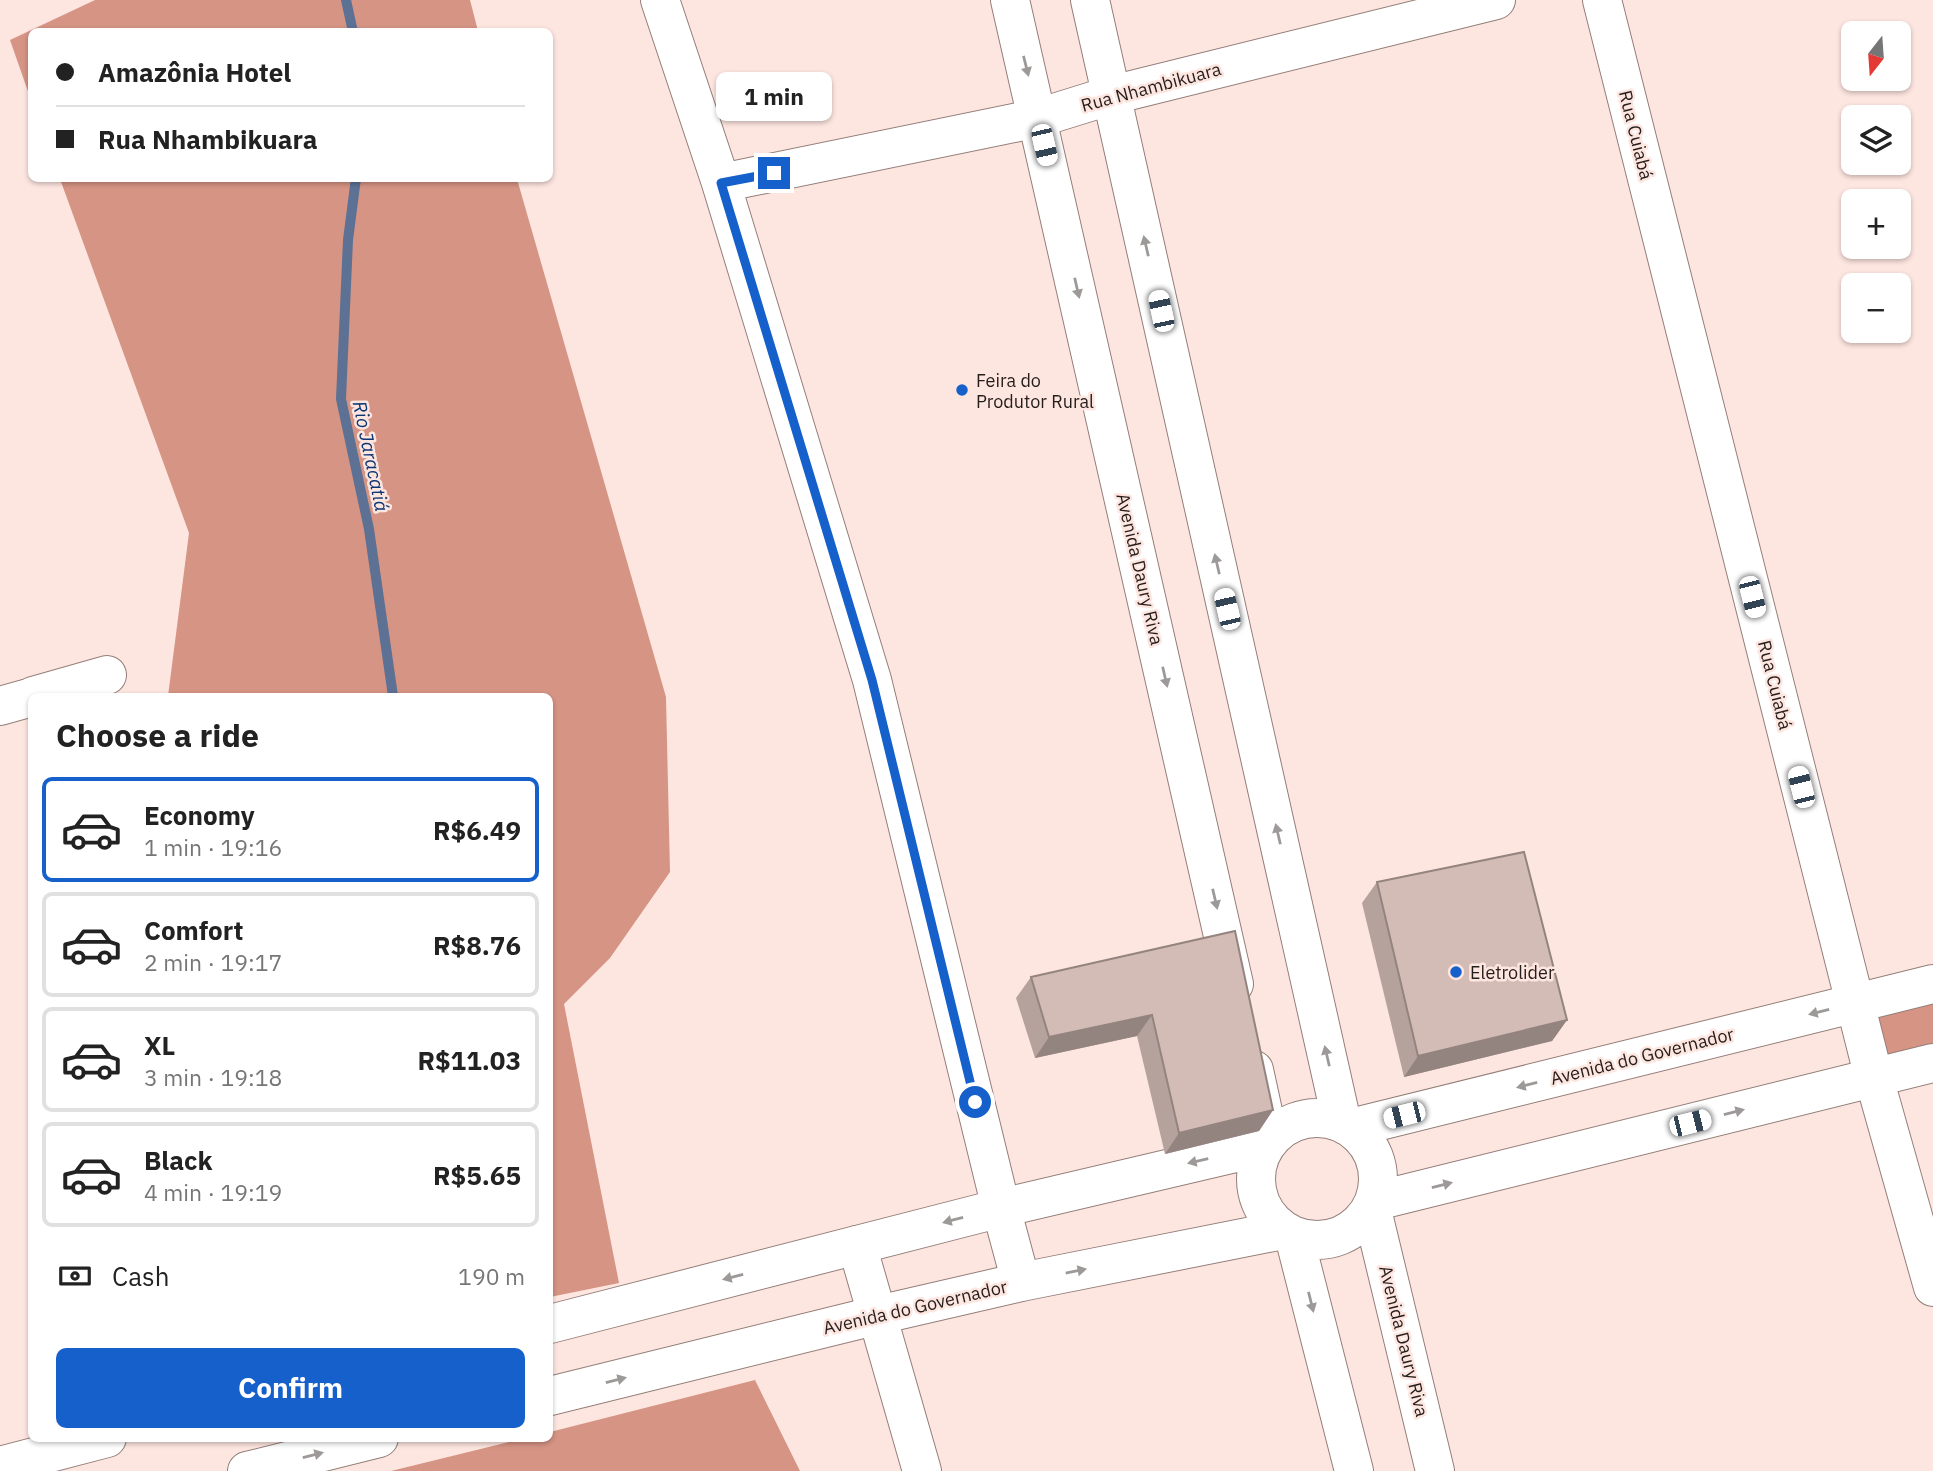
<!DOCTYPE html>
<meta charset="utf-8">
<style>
body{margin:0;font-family:"IBM Plex Sans",sans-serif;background:#f6f6f6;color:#222;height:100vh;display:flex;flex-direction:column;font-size:26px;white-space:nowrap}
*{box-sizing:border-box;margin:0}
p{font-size:23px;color:#767676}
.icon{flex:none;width:38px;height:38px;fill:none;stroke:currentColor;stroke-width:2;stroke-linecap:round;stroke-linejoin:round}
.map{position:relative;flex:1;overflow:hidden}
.panel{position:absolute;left:28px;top:693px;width:525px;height:749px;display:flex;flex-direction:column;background:#fff;border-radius:10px;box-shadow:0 2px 5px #0004}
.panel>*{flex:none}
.banner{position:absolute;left:28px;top:28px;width:525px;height:154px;border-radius:10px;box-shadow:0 2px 5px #0004;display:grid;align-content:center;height:154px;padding:0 28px;background:#fff}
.needle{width:46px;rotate:197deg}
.buttons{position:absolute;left:1841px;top:21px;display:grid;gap:14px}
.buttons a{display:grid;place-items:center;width:70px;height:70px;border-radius:10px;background:#fff;box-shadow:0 2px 5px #0004;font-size:35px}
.end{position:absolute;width:32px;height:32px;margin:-16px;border:9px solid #1660cb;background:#fff;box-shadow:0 0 0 4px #fff}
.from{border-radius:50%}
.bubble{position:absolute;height:49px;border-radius:10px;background:#fff;box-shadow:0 2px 5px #0004;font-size:23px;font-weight:700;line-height:49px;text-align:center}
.car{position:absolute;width:21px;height:42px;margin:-21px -10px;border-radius:9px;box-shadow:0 0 5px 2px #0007;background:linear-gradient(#fff 24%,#345 0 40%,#fff 0 76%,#345 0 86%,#fff 0)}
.banner b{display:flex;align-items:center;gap:24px;height:66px;font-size:26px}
.banner b+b{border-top:2px solid #e0e0e0}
.banner i{width:18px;height:18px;background:#222}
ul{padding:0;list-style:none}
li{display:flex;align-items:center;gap:21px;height:105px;margin:0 14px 10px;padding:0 14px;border:4px solid #e0e0e0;border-radius:10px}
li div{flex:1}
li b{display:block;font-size:26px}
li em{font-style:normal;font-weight:700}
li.current{border-color:#1660cb}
li>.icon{width:63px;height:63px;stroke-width:1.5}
h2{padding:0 28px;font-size:32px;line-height:84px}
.pay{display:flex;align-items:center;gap:18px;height:77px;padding:0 28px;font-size:26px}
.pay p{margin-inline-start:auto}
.action{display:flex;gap:14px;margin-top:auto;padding:14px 28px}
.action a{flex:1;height:80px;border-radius:10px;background:#1660cb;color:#fff;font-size:28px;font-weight:700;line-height:80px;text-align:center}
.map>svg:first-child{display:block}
.forest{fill:#d69484}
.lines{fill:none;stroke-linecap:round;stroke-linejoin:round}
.stream{stroke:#5d7194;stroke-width:10}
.minor-casing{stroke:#947e79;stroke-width:40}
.tertiary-casing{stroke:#947e79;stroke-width:40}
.minor{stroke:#fff;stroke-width:38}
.tertiary{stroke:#fff;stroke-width:38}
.wall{fill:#b5a29d}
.shaded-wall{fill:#94847f}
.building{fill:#d3bcb6;stroke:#94847f;stroke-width:2}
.oneway{fill:#9d9998}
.route{stroke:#1660cb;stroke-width:9}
.poi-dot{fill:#1660cb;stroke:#fee6e0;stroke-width:2.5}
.labels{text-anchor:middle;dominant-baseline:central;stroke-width:5;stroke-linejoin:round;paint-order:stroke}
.street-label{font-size:18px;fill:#251d1b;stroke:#fee6e0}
.poi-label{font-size:18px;fill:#251d1b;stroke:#fee6e0;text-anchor:start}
.water-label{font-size:19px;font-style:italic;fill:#0d3673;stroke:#fee6e0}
</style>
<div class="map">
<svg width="1933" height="1471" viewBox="0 0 1933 1471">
<rect width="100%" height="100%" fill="#fee6e0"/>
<path class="forest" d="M95,0H470L478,31L32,32L31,100L10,40Z
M60,179H517L666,697L670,872L610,958L564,1004L619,1283L550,1297V696H168L189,533Z
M1933,984V1063L1874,1078L1855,1004Z
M755,1380L800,1471H391L521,1439L550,1438V1432Z"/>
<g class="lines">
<path class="stream" d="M346,0L353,32
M356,178L348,240L341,399L369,529L393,696"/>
<defs>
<path id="minor" d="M660,0L721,183L872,680L1001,1208L1021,1282
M1602,0L1874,1078L1933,1287
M721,183L1038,118L1112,95L1496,0
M33,696L107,675
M0,706L32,697
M857,1245L922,1471"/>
<path id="tertiary" d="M1010,0L1234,984
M1090,0L1342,1123
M1254,1070L1269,1139
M1256 1179a61 61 0 1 1 122 0a61 61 0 1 1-122 0Z
M1351,1128L1933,984
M1376,1201L1933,1063
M1372,1210L1435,1471
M1294,1236L1354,1471
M550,1324L1001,1208L1265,1146
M550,1396L878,1315L1021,1282L1283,1230
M0,1466L107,1438
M247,1471L379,1438"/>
</defs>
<use href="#minor" class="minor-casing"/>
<use href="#tertiary" class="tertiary-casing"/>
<use href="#minor" class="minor"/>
<use href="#tertiary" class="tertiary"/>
</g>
<path class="wall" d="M1377,882L1567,1020L1552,1041L1404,1077L1362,903Z
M1235,931L1273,1110L1259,1131L1165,1154L1137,1036L1035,1058L1016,998L1031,977Z"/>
<path class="shaded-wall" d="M1152,1015L1137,1036L1035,1058L1049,1037Z
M1567,1020L1552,1041L1404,1077L1418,1056Z
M1273,1110L1259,1131L1165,1154L1179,1133Z"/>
<path class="building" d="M1524,852L1567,1020L1418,1056L1377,882Z
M1235,931L1273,1110L1179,1133L1152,1015L1049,1037L1031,977Z"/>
<defs><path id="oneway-solid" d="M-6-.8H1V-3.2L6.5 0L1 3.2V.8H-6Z" transform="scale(1.75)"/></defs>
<g class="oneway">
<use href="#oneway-solid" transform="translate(1026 66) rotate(76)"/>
<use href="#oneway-solid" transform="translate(1146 246) rotate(-103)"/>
<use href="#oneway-solid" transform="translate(1077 288) rotate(77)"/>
<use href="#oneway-solid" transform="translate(1217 564) rotate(-103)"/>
<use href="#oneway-solid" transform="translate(1165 677) rotate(77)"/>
<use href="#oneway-solid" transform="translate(1278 834) rotate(-103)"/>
<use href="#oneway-solid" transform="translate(1215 899) rotate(77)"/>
<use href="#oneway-solid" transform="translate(1819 1012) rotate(166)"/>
<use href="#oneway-solid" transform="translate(1327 1056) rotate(-103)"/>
<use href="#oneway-solid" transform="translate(1527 1085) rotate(166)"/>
<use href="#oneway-solid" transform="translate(1734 1112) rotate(-14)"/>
<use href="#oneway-solid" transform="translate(1198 1161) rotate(167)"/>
<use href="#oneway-solid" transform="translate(1442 1185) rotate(-14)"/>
<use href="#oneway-solid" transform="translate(953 1220) rotate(165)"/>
<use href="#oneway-solid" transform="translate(1076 1271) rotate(-11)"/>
<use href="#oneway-solid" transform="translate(733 1277) rotate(166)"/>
<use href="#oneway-solid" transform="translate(1311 1302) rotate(76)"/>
<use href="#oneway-solid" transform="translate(616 1380) rotate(-14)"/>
<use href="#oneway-solid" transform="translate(313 1455) rotate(-14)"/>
</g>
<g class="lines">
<path class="route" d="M774,173L721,183L872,680L975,1102"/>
</g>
<g class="poi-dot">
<circle cx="962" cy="390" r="7"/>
<circle cx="1456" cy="972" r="7"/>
</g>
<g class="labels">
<g class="street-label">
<text transform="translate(1151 87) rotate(-15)">Rua Nhambikuara</text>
<text transform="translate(1636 135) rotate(76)">Rua Cuiabá</text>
<text transform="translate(1140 569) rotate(77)">Avenida Daury Riva</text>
<text transform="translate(1775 685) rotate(76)">Rua Cuiabá</text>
<text transform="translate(1642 1056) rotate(-14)">Avenida do Governador</text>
<text transform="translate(915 1307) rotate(-13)">Avenida do Governador</text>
<text transform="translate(1404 1341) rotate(76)">Avenida Daury Riva</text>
</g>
<g class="poi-label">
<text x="976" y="380">Feira do<tspan x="976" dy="21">Produtor Rural</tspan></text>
<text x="1470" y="972">Eletrolider</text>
</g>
<g class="water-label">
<text transform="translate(371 456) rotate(78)">Rio Jaracatiá</text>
</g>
</g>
</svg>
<div class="buttons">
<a><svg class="needle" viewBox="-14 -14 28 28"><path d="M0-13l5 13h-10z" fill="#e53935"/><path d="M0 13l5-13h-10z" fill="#767676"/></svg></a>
<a><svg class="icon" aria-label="layers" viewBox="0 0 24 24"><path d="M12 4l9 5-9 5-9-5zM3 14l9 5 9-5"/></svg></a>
<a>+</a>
<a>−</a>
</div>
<i class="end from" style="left:975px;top:1102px"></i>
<i class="end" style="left:774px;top:173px"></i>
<div class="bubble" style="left:716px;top:72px;width:116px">1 min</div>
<i class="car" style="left:1044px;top:145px;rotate:167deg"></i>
<i class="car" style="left:1161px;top:311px;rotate:348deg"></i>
<i class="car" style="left:1752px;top:597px;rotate:166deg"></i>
<i class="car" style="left:1227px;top:609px;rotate:347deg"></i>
<i class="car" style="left:1801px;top:787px;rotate:346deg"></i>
<i class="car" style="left:1404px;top:1115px;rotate:256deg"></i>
<i class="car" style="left:1690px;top:1123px;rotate:76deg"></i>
<div class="banner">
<b><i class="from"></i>Amazônia Hotel</b>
<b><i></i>Rua Nhambikuara</b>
</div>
<section class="panel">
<h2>Choose a ride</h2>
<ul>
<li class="current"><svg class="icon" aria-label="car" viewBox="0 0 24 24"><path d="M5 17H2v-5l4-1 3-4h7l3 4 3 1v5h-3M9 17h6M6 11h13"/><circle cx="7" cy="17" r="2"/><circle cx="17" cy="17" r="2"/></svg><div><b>Economy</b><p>1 min · 19:16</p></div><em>R$6.49</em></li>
<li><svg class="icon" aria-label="car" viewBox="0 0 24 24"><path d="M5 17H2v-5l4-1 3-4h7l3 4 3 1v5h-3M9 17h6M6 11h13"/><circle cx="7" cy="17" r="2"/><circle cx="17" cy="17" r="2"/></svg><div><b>Comfort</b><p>2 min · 19:17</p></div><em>R$8.76</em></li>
<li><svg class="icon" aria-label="car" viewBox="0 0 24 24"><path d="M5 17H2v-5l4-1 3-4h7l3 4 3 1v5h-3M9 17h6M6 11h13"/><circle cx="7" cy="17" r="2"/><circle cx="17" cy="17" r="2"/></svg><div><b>XL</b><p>3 min · 19:18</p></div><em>R$11.03</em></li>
<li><svg class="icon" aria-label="car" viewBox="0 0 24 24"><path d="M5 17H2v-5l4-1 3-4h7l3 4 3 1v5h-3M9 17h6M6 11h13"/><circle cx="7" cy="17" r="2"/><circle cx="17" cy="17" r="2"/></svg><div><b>Black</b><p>4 min · 19:19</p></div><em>R$5.65</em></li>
</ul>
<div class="pay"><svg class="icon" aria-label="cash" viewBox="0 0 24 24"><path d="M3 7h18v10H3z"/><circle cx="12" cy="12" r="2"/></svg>Cash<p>190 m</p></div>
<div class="action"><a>Confirm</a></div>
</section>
</div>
